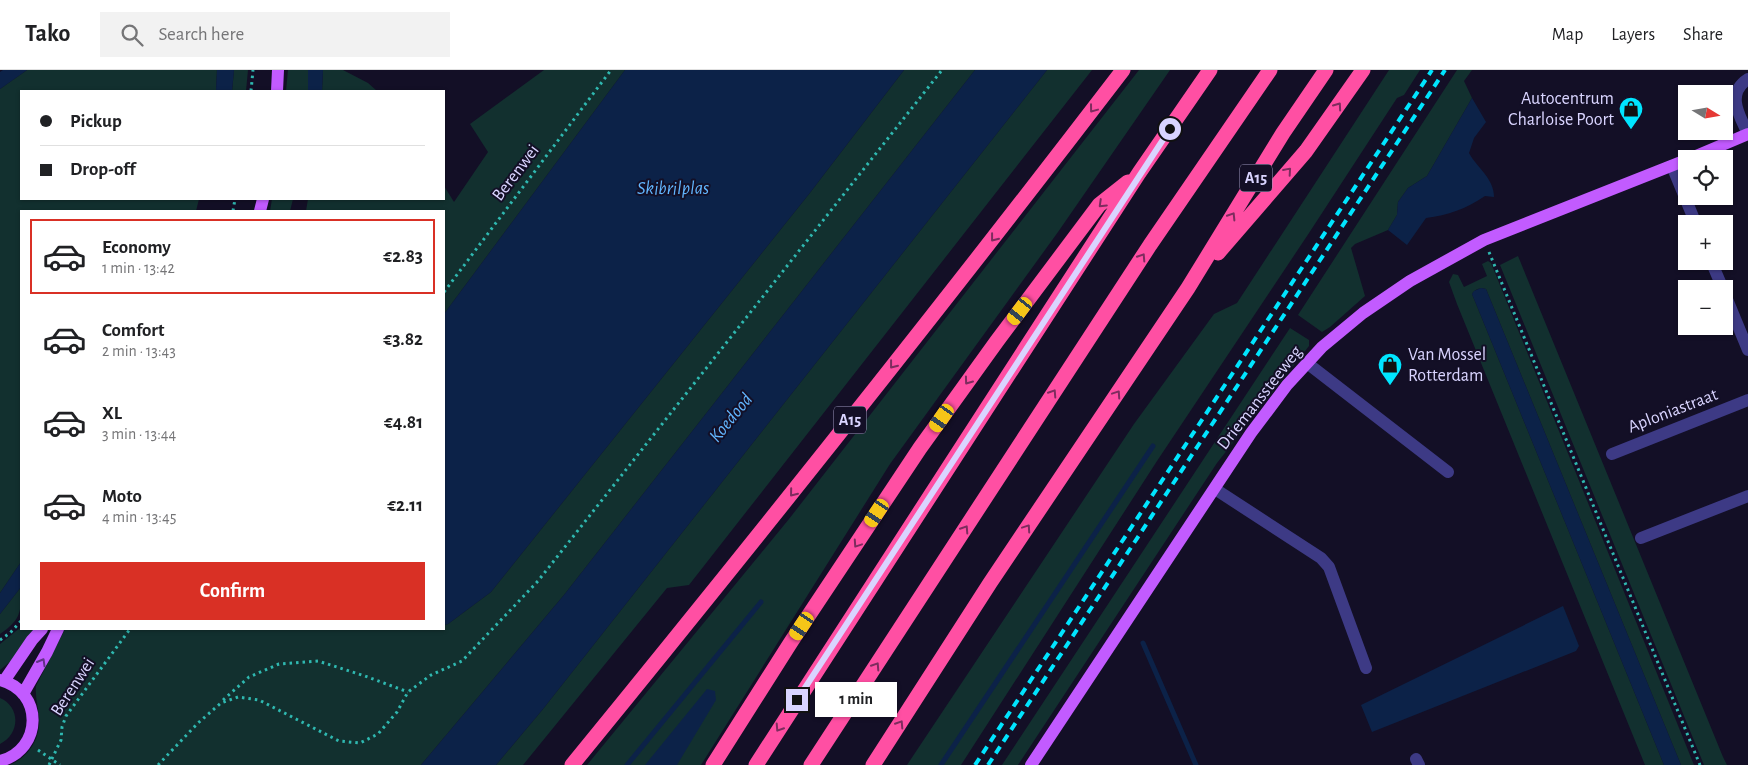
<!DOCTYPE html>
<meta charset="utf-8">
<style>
body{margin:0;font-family:"Alegreya Sans",sans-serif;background:#f2f2f2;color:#202124;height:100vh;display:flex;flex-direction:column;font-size:19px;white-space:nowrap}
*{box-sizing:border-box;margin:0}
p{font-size:16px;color:#757577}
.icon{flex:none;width:28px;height:28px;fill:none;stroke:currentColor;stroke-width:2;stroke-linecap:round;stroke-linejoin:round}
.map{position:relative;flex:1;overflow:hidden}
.sheet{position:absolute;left:20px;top:140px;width:425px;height:420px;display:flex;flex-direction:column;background:#fff;border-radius:0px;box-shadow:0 1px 4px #0004}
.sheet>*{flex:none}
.hud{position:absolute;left:20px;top:20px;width:425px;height:110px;border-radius:0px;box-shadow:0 1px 4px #0004;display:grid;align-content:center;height:110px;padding:0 20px;background:#fff}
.needle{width:32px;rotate:101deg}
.tools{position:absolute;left:1678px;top:15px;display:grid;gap:10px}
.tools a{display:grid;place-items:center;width:55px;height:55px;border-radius:0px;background:#fff;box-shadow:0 1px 4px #0004;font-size:25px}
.end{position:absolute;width:22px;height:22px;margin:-11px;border:6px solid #d9d4ff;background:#111;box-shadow:0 0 0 2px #111}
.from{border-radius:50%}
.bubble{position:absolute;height:35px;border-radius:0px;background:#fff;box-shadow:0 1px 4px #0004;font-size:16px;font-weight:700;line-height:35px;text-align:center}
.car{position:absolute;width:15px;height:30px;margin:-15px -8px;border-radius:6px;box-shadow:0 0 4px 1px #0007;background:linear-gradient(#f5c518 24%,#345 0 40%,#f5c518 0 76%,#345 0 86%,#f5c518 0)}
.hud b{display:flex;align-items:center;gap:18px;height:48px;font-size:19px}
.hud b+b{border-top:1px solid #e0e0e0}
.hud i{width:12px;height:12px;background:#202124}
ul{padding:9px 0 0;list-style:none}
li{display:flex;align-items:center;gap:15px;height:75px;margin:0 10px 8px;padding:0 10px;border:2px solid transparent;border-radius:0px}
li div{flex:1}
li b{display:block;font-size:19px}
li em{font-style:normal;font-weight:700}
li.on{border-color:#d93025}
li>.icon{width:45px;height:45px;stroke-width:1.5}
.cta{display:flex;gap:10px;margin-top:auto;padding:10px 20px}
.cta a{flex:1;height:58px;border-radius:0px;background:#d93025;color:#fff;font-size:20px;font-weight:700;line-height:58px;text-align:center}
header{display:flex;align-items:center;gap:30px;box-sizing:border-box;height:70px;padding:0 25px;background:#fff;border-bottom:1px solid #e0e0e0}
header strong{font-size:24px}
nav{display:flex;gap:28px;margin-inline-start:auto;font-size:18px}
.search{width:350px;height:45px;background:#f2f2f2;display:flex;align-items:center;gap:12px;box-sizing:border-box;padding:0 18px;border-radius:0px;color:#757577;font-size:19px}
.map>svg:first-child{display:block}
.green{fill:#12302f}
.water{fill:#0c2248}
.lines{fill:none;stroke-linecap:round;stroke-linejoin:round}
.stream{stroke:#0c2248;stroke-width:5}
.path{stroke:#2fb8b0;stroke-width:3;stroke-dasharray:2.5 4;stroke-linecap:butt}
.minor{stroke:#3d3a85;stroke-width:12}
.major{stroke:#c25bff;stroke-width:12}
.highway{stroke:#ff4fa3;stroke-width:15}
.rail{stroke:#00e5ff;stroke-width:4;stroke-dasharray:8 6;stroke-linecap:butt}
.oneway{stroke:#7d2c5e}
.oneway2{stroke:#623188}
.route{stroke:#d9d4ff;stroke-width:6}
.labels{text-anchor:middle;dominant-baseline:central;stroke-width:4;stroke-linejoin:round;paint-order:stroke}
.shield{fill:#130f26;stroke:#9e99be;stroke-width:1}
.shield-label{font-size:16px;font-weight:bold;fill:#d9d4ff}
.poi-label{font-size:18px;fill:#d9d4ff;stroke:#130f26;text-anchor:end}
.street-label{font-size:18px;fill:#d9d4ff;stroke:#130f26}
.water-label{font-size:19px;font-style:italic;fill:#62b6ff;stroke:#130f26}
</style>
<header>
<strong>Tako</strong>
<div class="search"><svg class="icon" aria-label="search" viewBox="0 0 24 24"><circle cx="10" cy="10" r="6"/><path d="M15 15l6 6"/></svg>Search here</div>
<nav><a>Map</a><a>Layers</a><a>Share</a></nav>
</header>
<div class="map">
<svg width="1748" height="695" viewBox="0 0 1748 695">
<rect width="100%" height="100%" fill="#130f26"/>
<path class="green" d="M27,0H217L216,21H21V129H199L196,141H21V492L0,523V19Z
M234,0H248L246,21H232Z
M288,0H308V21H286Z
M323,0H343L368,13L377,21H322Z
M544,0H625L444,244V141H306L308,129H444V116L454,132L488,82L470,54Z
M904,0H975L564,525L421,695H10C29,687 41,668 39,647C38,636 35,627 36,616L65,559H444V555L448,554L491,522L809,124Z
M1047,0H1092L689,515L667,518L523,695H496L543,639Z
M1139,0H1170L1058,162L890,394L701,695H587L789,449Z
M1389,0H1420L1404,25L1397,28L1309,163L1157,391L961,695H907L1134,354L1214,244L1237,233Z
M1457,0H1472L1464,11L1472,28L1427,106L1408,118L1398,132L1397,145L1388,160L1355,174L1351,178L1365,226L1330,257L1322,262L1298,245Z
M272,129H293L290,141H270Z
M1518,186L1723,687L1727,695H1704L1500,195Z
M1488,191L1491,193L1694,695H1681L1486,219C1480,217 1475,219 1472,224L1664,695H1645L1457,234L1449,212L1453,204L1458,205L1464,217L1487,206L1482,194Z
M1290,258L1309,270V276L1217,393L1018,695H1002Z
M21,517C21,541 22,549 0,564V544Z
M21,557V559H34L12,590L0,600V574Z
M0,628C21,637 20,664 0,674Z"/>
<path class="water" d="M3,0H27L0,19V2Z
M217,0H234L232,21H216Z
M308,0H323L322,21H308Z
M625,0H904L809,124L491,522L448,554L444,555V244Z
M975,0H1047L543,639L496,695H421L564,525Z
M1472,28L1486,52L1474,68L1469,83C1477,98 1494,108 1494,127L1485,126C1466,139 1448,145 1426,148L1407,175L1388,160L1397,145L1398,132L1408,118L1427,106Z
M1481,218L1486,219L1681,695H1664L1472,224L1474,221Z
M21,492V517L0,544V523Z
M1563,536L1579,576L1576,581L1372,662L1361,635Z
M707,619L715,621L716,630L677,695H645Z"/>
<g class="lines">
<path class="stream" d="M1143,573L1196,695
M627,695L761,532
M941,695L1153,376"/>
<path class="path" d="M251,21L253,0
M233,141L235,129
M1489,182L1700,695
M444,222L611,0
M0,570L10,563L21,551
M223,630L249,607L279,594L318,591L365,606L408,622
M38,680L60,695
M49,695L61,670L62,657L66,646L130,559
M158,695L198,653L221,633L238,627L259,630L339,671L360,673L378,664L397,642L408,622L431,605L462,591L538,511L942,0"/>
<path class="minor" d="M1748,9C1725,24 1740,46 1748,64
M1672,96L1696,154
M1711,191L1723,219
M1724,222L1748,280
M1307,293L1448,402
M1612,384L1748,330
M1215,419L1321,488L1329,497L1366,598
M1641,468L1748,426
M1416,689L1419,695"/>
<path class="major" d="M277,21L278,0
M1689,89L1748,64
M260,141L263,129
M0,610C44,621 43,680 0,691
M4,611L32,570L42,559
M23,624L47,582L58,559
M1031,695L1251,363L1287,315L1322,277L1363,243L1410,211L1484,170L1686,90"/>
<path class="highway" d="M1218,183L1306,81L1363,0
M572,695C759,466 943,235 1123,0
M713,695L791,572L920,378L997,271L1099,135L1128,112
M756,695L1139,103L1210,0
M811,695L1150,175L1270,0
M873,695L990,513L1188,218L1283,63L1326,0"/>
<path class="rail" d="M975,695L1432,0
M988,695L1445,0"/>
</g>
<defs><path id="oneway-chevron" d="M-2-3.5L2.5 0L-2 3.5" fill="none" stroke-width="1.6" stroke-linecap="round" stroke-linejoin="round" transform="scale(1.25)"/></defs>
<g class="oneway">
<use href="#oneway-chevron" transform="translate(1338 36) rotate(-55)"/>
<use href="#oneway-chevron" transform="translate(1093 39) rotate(127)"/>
<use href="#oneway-chevron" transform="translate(1288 101) rotate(-49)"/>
<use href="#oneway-chevron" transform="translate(1102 134) rotate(136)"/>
<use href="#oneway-chevron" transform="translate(1232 146) rotate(-58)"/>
<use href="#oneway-chevron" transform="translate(994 168) rotate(128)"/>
<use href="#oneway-chevron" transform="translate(1142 187) rotate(-57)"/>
<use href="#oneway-chevron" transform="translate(893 295) rotate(128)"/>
<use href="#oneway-chevron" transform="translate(968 311) rotate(126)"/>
<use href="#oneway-chevron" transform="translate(1053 323) rotate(-57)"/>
<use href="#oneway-chevron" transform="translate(1117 324) rotate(-56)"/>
<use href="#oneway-chevron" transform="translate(793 423) rotate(129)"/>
<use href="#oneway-chevron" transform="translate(1027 458) rotate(-56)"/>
<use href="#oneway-chevron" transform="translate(965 459) rotate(-57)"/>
<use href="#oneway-chevron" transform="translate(857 474) rotate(124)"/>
<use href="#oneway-chevron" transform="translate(876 596) rotate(-57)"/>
<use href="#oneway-chevron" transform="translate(900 654) rotate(-57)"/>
<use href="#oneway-chevron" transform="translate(779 658) rotate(123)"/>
</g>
<use class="oneway2" href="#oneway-chevron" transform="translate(42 592) rotate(-60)"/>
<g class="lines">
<path class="route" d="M797,630L1170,59"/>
</g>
<defs>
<symbol id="shop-pin" viewBox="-11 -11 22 30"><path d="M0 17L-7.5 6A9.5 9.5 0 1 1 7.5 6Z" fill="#00e5ff" stroke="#130f26"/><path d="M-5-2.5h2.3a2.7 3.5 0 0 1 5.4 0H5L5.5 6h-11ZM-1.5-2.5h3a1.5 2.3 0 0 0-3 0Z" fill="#111"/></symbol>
</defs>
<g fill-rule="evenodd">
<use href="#shop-pin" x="1617" y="25" width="28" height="38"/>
<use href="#shop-pin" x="1376" y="281" width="28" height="38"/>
</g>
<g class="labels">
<g class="shield">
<rect x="1240" y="94.5" width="32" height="27" rx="4"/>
<rect x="834" y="336.5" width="32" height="27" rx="4"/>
</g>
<g class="shield-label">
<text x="1256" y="108">A15</text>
<text x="850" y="350">A15</text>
</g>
<g class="poi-label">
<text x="1614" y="29">Autocentrum<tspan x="1614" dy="21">Charloise Poort</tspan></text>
<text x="1408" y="285" text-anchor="start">Van Mossel<tspan x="1408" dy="21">Rotterdam</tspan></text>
</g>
<g class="street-label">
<text transform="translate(516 103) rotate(-53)">Berenwei</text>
<text transform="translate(1260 328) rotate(-52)">Driemanssteeweg</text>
<text transform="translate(1673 341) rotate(-21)">Aploniastraat</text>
<text transform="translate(73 617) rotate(-57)">Berenwei</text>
</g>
<g class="water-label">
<text x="673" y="118">Skibrilplas</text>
<text transform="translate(731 348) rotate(-51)">Koedood</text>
</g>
</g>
</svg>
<div class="tools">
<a><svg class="needle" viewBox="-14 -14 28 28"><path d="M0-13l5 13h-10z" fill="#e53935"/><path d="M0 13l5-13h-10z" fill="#757577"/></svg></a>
<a><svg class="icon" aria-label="locate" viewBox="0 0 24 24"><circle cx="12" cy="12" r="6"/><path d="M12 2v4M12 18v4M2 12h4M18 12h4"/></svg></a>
<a>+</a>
<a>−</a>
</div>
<i class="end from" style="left:1170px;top:59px"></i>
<i class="end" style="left:797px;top:630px"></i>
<div class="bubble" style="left:815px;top:612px;width:82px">1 min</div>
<i class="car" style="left:1020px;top:241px;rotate:217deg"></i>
<i class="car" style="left:942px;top:348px;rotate:215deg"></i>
<i class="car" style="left:877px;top:443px;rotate:214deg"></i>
<i class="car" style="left:802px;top:556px;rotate:214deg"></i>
<div class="hud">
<b><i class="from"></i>Pickup</b>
<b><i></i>Drop-off</b>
</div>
<section class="sheet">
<ul>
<li class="on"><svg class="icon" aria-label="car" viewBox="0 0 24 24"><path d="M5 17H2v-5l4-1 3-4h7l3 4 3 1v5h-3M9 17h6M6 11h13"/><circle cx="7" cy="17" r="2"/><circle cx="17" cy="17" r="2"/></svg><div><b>Economy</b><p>1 min · 13:42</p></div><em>€2.83</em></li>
<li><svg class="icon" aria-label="car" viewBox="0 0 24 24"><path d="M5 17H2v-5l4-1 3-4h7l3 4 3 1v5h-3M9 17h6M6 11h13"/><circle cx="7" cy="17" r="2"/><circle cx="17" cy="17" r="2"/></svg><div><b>Comfort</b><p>2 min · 13:43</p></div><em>€3.82</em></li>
<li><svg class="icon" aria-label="car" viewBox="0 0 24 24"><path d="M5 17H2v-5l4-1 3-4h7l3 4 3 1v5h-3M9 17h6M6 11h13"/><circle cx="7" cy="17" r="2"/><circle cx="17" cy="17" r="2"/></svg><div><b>XL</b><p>3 min · 13:44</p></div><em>€4.81</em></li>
<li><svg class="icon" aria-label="car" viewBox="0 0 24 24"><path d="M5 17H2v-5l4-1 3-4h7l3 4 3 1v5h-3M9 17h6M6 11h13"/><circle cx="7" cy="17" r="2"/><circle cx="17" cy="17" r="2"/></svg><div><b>Moto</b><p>4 min · 13:45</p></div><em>€2.11</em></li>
</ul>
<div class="cta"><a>Confirm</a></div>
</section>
</div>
